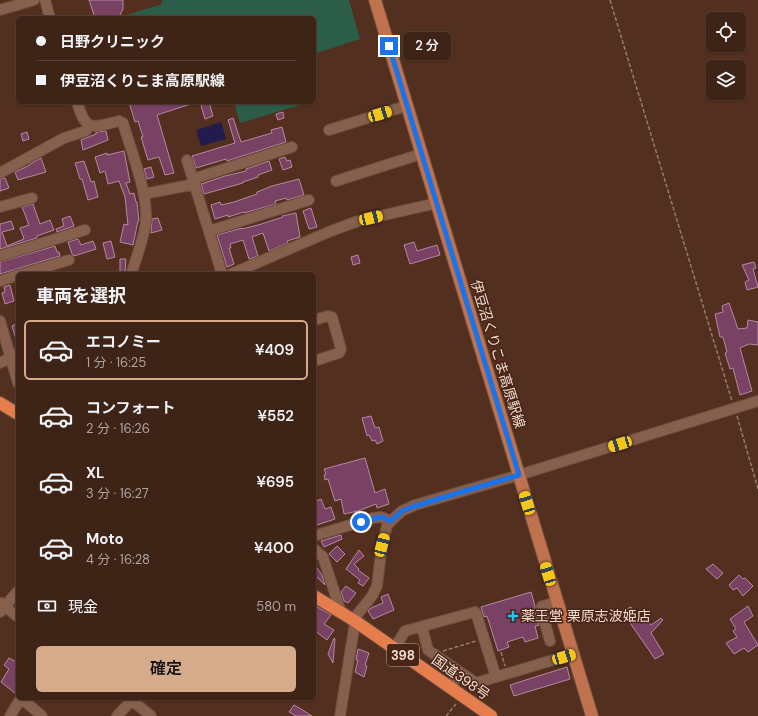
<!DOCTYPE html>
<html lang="ja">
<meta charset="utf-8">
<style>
body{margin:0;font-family:"DM Sans","Noto Sans JP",sans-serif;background:#492f24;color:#f1f3f6;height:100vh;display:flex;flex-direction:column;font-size:15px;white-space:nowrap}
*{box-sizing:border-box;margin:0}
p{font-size:13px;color:#ada4a1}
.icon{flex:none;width:22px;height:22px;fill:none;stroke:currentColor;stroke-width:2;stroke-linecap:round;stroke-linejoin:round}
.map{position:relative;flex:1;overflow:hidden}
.drawer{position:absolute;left:16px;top:272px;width:300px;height:428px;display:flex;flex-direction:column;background:#3e2317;border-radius:6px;box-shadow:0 1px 3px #0004,0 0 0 1px #574036}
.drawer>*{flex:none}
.hud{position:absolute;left:16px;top:16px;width:300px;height:88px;border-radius:6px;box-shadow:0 1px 3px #0004,0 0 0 1px #574036;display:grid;align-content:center;height:88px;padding:0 20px;background:#3e2317}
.controls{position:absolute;left:706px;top:12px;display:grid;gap:8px}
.controls a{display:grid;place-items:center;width:40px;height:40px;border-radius:6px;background:#3e2317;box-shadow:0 1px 3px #0004,0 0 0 1px #574036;font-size:20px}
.end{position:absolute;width:18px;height:18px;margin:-9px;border:5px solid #1a73e8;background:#fff;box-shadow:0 0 0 2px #fff}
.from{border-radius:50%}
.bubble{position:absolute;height:28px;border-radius:6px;background:#3e2317;box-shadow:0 1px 3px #0004,0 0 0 1px #574036;font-size:13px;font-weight:600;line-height:28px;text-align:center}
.car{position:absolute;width:12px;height:24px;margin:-12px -6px;border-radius:5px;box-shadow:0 0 3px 1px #0007;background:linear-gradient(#f5c518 24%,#345 0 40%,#f5c518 0 76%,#345 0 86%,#f5c518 0)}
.hud b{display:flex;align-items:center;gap:14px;height:38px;font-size:15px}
.hud b+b{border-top:1px solid #574036}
.hud i{width:10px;height:10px;background:#f1f3f6}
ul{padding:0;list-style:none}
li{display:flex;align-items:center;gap:12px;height:60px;margin:0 8px 6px;padding:0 12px;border:2px solid transparent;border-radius:6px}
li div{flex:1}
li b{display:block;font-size:15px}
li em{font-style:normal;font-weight:600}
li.selected{border-color:#d6ab8b}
li>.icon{width:36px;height:36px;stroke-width:1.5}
h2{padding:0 20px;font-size:18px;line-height:48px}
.pay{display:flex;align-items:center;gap:10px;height:44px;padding:0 20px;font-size:15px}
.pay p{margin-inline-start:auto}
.cta{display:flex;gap:8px;margin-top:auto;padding:8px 20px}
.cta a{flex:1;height:46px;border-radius:6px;background:#d6ab8b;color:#111;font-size:16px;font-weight:600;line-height:46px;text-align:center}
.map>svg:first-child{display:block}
.green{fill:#2b5d48}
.water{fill:#221b4e}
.building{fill:#794163;stroke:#b48aa1}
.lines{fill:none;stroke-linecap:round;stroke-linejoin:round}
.minor-casing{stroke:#6c4d3f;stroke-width:12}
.major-casing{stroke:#6c4d3f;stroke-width:14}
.highway-casing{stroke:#6c4d3f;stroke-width:14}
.path{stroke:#997b6e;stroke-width:1.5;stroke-dasharray:4 2;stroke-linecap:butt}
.minor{stroke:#875f4d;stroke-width:10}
.major{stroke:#c0714d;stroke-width:12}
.highway{stroke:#e67d4d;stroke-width:12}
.route{stroke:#1a73e8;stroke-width:5}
.poi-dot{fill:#18cafc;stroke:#482515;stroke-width:1.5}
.labels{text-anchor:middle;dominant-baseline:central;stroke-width:3;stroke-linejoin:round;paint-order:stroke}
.shield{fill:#482515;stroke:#c0a599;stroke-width:1}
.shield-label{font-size:13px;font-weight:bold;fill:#f3dcd2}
.street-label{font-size:14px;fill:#f3dcd2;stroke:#482515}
.poi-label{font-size:14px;fill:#f3dcd2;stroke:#482515;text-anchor:start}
</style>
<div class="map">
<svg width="758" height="716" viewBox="0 0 758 716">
<rect width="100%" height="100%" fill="#532f1f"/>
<path class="green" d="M162,0H349L360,39L314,54V18H128L127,15L162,4Z
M234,102H310L240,123Z"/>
<path class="water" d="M221,122L226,139L201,146L196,130Z"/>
<path class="building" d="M89,0H123V9L120,15L116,18H95Z
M129,102H194V103L157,115L174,173L165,175L159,157L148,160L141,137H143L138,121L135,122Z
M200,102H209L213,116L205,119Z
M283,112L284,118L278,120L276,114Z
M233,118L241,142L272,133L271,130L282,127L286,142L227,161L226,159L196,168L192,156L235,143L228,120Z
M106,131L108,140L83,150L81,140L96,134V132Z
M27,132L29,139L23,141L21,134Z
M124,151L130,182L126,183L130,194L134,193L136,202H137L139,221H138L133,245L120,242L124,224L128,225L125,197L119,181L108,184L105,171L100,173L95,157L107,153V155Z
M285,157L287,161L290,160L292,167L283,170L279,159Z
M41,158L46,172L18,180L15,172L30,165V164Z
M84,161L91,182L94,181L98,197L88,200L82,179H80L75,163Z
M269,161L272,170L258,175V177L243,182V183L204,194L201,184L225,176L246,171V169Z
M151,167L154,177L147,179L144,169Z
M5,178L9,188L0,191V179Z
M299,179L304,195L287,200L286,198L275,201L276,204L244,213V212L228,217V215L215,219L211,205L220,202L221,205L234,202L257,194V192L272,186Z
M33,204L40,224L50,220L54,230L37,236V238L0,249V224L11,221L14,229L2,232L7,246L24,239L20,228L29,225L22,207Z
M311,208L317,227L309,229L303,211Z
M296,213L300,237L287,241L288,243L269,251L263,233L252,237L258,256L249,259L243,240L230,244L231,248H229L234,264L227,267L217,235L242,228V229L258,225L283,217L282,216Z
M70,216L74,226L57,232L56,229L64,226L62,219Z
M158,218L162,230L151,233L152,219Z
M78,239L81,245L93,241L96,249L74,256L72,254L68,242Z
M111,241L115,257L107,259L103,243Z
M414,242L417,251L437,245L440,255L410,264L404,245Z
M55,246L57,252H59L60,256L0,274V262Z
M358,255L360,263L353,265L351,257Z
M120,259H126L125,272H120Z
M754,262L756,268L753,269L758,287L747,290L745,282L749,280L742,265Z
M10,285L14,301L5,304L2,293L5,292L4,287Z
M729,303L738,329L747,328L748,320L758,322V345L749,344L740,348L752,391L740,395L733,368L730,369L725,353L727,352L723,337H720L715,314L723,312L722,306Z
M18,323V342H17L12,326Z
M371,416L375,428L379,427L383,441L377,444L375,440L372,441L369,435L367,436L362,418Z
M365,458L375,493L385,489L389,504L377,508L376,504L358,511L344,514L341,499L335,501L328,479L325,480L324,475L326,474L324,469Z
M321,499L325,509L331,507L335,519L314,526V502Z
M341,535L342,539L324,547L321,541Z
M337,546L345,554L337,562L329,554Z
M359,550L364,556L354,564L359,569L358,570L369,578L363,586L358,583L360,580L346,569Z
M314,564L322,575L325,585L314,574Z
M713,564L723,573L717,579L706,569Z
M739,575L743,579L745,578L753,586L743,596L737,588L733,590L729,585Z
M346,586L356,593L348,603L344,601L341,592Z
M531,592L535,606V611L539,625L535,626L538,638L525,642L523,637L507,642L509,647L498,651L487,616L484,617L481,607Z
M388,594L394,610L373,619L368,611L371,608L383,603L381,597Z
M314,605L331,615L324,624L334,630L327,640L314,630Z
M748,606L753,616L744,622L758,645L748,652L744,648L734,654L726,643L737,637L733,631L736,629L730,619Z
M631,607L638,621L645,617L651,625L661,618L663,620L651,633L664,654L655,659L628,620H627L622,611Z
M334,638L335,639L333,663L328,654Z
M358,649L369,653L365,665L367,666L364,677L355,672L358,660H356Z
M9,658L18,663V692L16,694L1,682L9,669L4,665Z
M567,667L570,679L514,696L510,685Z
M294,705L301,709L312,716H296L289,712Z"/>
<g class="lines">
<defs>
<path id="minor" d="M45,0L50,18
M0,10L34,0
M77,102C86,132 91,128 119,121L123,123C131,150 147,191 146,218C146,233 136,259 131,274
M329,130L406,106
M187,160L222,274
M0,173L64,138L86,131L89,126
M193,179L292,147
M336,181L421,154
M144,194L195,184
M0,207L32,198
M209,231L309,200
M0,256L85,230
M22,274L69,260
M231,274L331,231L358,221L437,203
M0,281L18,275
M314,320L328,316L332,317L341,349L339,353L314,361
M0,321L18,383
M0,363L18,353
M314,536L373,518L381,517L391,521
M314,549L323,557L341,612
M1,603L18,617
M0,612L18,591
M422,627L428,650L476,683L573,654
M550,641L541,609L542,606L557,602
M394,649L405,631L475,612L476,613L496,677
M449,687L460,673
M21,698L42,716
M129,698L151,716
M10,716L21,698
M117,716L134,698
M340,716L356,616L372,596L377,586L382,545L387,526L391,521L402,511L415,505L519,475L758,401"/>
<path id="major" d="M375,0L592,716"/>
<path id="highway" d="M0,403L18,414
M314,596L355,621L491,716"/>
</defs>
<use href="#minor" class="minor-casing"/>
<use href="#major" class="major-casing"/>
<use href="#highway" class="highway-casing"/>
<path class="path" d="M610,0L732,401
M737,416L758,489
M443,651L476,641
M501,652L505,666
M446,716L456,704"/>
<use href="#minor" class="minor"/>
<use href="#major" class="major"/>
<use href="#highway" class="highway"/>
</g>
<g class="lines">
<path class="route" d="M361,522L381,517L391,521L402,511L415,506L519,475L389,46"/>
</g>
<path class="poi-dot" d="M511 610h4v4h4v4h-4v4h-4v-4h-4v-4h4z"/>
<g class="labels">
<rect class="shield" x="387" y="644" width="32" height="22" rx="3"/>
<g class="shield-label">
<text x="403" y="655">398</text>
</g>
<g class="street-label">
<text transform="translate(498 354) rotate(73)">伊豆沼くりこま高原駅線</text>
<text transform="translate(461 677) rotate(35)">国道398号</text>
</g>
<g class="poi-label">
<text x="521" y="616">薬王堂 栗原志波姫店</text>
</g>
</g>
</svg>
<div class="controls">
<a><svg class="icon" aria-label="locate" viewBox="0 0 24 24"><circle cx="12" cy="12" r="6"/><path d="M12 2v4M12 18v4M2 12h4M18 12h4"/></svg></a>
<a><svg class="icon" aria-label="layers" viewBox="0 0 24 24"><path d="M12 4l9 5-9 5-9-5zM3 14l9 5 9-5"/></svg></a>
</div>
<i class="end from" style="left:361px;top:522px"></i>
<i class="end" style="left:389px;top:46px"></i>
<div class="bubble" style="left:403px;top:32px;width:48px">2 分</div>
<i class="car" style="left:380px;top:114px;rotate:73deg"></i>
<i class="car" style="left:371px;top:218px;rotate:77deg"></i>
<i class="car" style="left:620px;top:444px;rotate:253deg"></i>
<i class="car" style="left:527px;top:503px;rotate:343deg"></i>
<i class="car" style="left:382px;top:545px;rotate:15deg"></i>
<i class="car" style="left:548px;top:574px;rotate:343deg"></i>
<i class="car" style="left:564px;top:657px;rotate:74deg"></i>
<div class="hud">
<b><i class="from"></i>日野クリニック</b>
<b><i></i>伊豆沼くりこま高原駅線</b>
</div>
<section class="drawer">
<h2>車両を選択</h2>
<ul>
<li class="selected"><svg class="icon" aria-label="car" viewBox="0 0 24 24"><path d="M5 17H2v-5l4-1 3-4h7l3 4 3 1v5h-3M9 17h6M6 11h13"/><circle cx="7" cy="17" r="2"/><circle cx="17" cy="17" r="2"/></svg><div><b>エコノミー</b><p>1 分 · 16:25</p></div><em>¥409</em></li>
<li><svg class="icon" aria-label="car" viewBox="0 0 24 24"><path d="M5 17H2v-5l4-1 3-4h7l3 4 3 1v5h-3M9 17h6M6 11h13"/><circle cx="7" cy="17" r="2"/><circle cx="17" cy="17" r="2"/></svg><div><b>コンフォート</b><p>2 分 · 16:26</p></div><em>¥552</em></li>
<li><svg class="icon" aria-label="car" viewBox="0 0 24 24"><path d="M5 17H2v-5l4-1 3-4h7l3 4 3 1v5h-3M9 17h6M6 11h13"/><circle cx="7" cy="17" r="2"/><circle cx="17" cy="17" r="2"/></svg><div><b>XL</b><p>3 分 · 16:27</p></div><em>¥695</em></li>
<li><svg class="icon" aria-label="car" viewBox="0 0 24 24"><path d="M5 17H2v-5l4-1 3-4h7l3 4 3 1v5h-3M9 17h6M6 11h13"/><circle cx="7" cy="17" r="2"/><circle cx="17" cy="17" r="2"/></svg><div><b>Moto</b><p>4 分 · 16:28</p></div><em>¥400</em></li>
</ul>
<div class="pay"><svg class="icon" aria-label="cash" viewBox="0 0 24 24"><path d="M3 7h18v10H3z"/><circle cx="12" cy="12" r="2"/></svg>現金<p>580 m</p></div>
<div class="cta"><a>確定</a></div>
</section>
</div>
